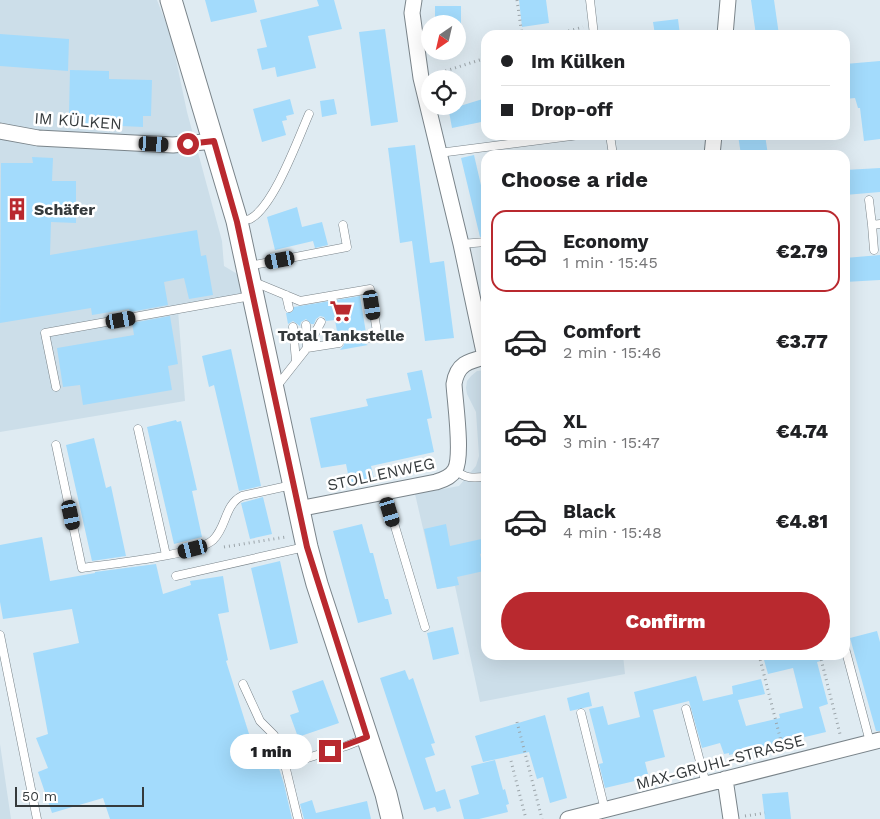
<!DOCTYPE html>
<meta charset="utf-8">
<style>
body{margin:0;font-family:"Work Sans",sans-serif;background:#f2f2f2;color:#202124;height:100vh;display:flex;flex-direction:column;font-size:19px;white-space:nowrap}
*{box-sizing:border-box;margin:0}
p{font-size:16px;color:#757577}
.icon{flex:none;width:28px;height:28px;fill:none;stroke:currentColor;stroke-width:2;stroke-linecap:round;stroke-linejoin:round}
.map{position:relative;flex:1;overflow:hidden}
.sheet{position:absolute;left:481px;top:150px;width:369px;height:510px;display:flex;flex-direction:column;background:#fff;border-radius:15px;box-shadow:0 5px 20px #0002}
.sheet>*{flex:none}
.top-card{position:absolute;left:481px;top:30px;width:369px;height:110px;border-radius:15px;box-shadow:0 5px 20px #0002;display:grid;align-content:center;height:110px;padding:0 20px;background:#fff}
.needle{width:32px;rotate:214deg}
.buttons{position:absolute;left:421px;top:15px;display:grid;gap:10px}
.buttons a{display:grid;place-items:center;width:45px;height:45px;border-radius:50%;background:#fff;box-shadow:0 5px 20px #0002;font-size:25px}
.scale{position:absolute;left:15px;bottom:12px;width:129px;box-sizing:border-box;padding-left:5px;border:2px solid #353a3c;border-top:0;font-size:14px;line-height:18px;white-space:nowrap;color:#353a3c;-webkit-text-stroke:4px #fff;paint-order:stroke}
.end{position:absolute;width:22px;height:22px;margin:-11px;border:6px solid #b9292f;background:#fff;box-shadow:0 0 0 2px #fff}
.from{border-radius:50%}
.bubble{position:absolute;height:35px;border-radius:18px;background:#fff;box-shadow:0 5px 20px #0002;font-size:16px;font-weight:800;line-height:35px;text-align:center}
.car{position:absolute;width:15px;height:30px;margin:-15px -8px;border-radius:6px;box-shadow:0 0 4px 1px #0007;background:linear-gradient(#222 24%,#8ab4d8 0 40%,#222 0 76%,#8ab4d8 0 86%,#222 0)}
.top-card b{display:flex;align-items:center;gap:18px;height:48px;font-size:19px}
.top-card b+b{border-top:1px solid #e0e0e0}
.top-card i{width:12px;height:12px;background:#202124}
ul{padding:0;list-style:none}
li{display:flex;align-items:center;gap:15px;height:82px;margin:0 10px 8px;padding:0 10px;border:2px solid transparent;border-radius:15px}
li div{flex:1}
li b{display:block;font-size:19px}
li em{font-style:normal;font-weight:800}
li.on{border-color:#b9292f}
li>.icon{width:45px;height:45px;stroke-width:1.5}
h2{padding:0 20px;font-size:22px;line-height:60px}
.action{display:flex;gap:10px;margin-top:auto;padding:10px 20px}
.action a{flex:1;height:58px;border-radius:30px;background:#b9292f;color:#fff;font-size:20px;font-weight:800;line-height:58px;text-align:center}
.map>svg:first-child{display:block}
.built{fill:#ccdee9}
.building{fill:#a3dbfc}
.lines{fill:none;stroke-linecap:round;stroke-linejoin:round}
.service-casing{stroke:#7a848a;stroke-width:9}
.minor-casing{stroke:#7a848a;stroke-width:17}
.secondary-casing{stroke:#7a848a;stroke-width:23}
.path{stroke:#9ca5aa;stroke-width:3;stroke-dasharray:1 4;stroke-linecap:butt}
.service{stroke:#fff;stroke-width:8}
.minor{stroke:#fff;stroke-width:15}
.secondary{stroke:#fff;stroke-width:21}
.route{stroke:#b9292f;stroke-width:6}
.labels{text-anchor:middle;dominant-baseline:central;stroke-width:5;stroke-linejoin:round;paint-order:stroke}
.street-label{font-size:16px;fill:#353a3c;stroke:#fff}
.poi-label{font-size:16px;font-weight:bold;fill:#353a3c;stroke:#fff;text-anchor:start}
</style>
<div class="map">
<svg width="880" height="819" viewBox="0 0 880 819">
<rect width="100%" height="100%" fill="#dfebf2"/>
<path class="built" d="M0,0H157L171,36L187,112L222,241L224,266L249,281L253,296L178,310L185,401L0,432Z
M486,370V655H623L625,674L480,702L455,586L437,589L415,494L459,486L476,466L479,456L476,412L467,394L466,388L467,381L471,376L477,371Z
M0,744L11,819H0Z"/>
<path class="building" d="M205,0H254L257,12L211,22Z
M317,0H334L342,29L308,36L316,68L277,77L275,67L262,70L257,49L267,47L260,20L319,6Z
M519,0H546L549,23L522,27Z
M751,0H774L779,35H756Z
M435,6H461V24H435Z
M678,19L680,35H655L653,22Z
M385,29L398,122L371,126L359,32Z
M0,34L69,39L68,71L0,66Z
M880,61V139L864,141L860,108H858L855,98L845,99V64Z
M70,70L109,71V79L152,80L151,116H143V127L79,124V113H69Z
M486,98V121L452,128L448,106H460Z
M290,99L294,114L286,116L287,120L282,121L286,135L262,142L253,109Z
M334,99L337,114L322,117L320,101Z
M738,135H765L768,155H741Z
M415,145L430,263L444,261L454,338L425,341L412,241L400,243L388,148Z
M474,155L486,207V236L480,237L461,158Z
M32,157L53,158L52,181H76V223L51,222L50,255L197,230L201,256L206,255L213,295L189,299L184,278L164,282L168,305L130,312L129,309L92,315L91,308L0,323L1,163H33Z
M880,168V192L845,195V170Z
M297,207L302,227L322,222L328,245L315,248L313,241L275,250L267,217Z
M880,255V280L845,282V258Z
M360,296L366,333L362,335L361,338L364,343L368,345L340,350L344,345V342L341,338L338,337L335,320L326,321L324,317L320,316L316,319L314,324H311L306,319L301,322L300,326L293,321L288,324L286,313L292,312L294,307Z
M170,316L178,364L168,366L172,390L83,405L80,385L63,387L57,348L134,335L132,323Z
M231,349L261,486L239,491L214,385L209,387L202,356Z
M422,370L432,418L427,419L434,452L371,466L374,479L350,484L346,464L321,468L310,418L368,406L366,399L411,390L407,373Z
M176,420L177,422L181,421L197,490L192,491L202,537L174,544L147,427Z
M94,438L106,488L111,486L126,556L92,561L66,445Z
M263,497L272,534L250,539L241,503Z
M362,524L370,553H373L385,599H388L392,614L358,623L333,531Z
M446,524L450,546L486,538V552L480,554L484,571L457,577L459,585L437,589L424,529Z
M42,537L50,581L95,573V572L156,564L163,594L191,585L190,581L223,576L229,612L218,614L228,660L226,661L256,756L273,750L284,784L292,819H110L103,798L52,813L38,772L48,768L36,738L48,734L33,653L79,643L72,609L3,619L0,602V545Z
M280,561L298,643L270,650L251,568Z
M453,627L459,654L433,660L427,633Z
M877,631L880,642V731H876L850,638Z
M783,655H823L824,660L817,662L828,704L819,707L826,732L729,755V753L724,754L720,743L702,748L689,701L653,710L665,757L645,762L648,774L638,777L639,780L605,788L599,764L603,763L589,709L603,706L608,725L640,717L634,692L696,676L703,701L733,694L732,686L761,679L765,694L738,700L746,726L780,718L779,714L803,708L793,668L768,674L764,660Z
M405,670L409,680L413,678L435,743L431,744L435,755L425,758L436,792L445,789L451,808L437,812L435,807L424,810L380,678Z
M323,680L339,723L298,737L290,715L299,712L292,691Z
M589,692L592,706L570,711L567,698Z
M545,715L567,798L550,803L543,777L537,779L529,752L483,762L475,736Z
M495,760L503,790L505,789L509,804L506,805L508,812L479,819H464L459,800L479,794L471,766Z
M788,792L791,819H765L762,794Z
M312,800L316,813L367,801L371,819H304L300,804Z"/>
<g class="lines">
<defs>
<path id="service" d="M590,0L594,35
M610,135L613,155
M439,153L579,135
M869,200L872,225
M239,221C242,220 247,220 250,219C274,206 298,139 309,114
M461,244L486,242
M874,250L872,225L880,224
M249,266L347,247L343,225
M254,282L300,301L370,289L378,338H367
M286,295L289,308
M306,325L307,346
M293,327L296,361
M307,348L339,343
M277,386L307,348L321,322
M56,387L45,333L251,296
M138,429L166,555
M56,445L82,568C108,564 197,555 213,540C227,527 224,505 242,496L292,485
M456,470C465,479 473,478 486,477
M385,493L425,627
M176,576L305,547
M0,635L37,819
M845,648L870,742
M243,684L260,721L274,735L285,765L298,819
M686,709L706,784
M581,713L605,810
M285,765L346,746L366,738"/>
<path id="minor" d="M414,0L412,13L421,78L461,244L485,357
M725,35L728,0
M0,131L38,138L173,145L214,141
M712,155L714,135
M298,509L436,482C443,480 451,477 455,470C463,456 455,402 454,384C457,364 468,361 486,357
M725,779L731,819
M568,819L880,740"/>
<path id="secondary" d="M171,0L237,221L307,547L317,584L386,794L392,819"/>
</defs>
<use href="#service" class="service-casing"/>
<use href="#minor" class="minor-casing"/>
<use href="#secondary" class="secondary-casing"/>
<path class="path" d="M517,0L522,35
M554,35L583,27
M436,74L486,58
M224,547L286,537
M759,655L783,749
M820,655L840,734
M517,722L542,819
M511,761L526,819
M745,816L765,813"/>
<use href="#service" class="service"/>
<use href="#minor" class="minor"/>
<use href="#secondary" class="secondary"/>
</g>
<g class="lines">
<path class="route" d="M188,144L214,141L237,222L307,547L367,737L330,751"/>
</g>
<defs>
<symbol id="building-bare" viewBox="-9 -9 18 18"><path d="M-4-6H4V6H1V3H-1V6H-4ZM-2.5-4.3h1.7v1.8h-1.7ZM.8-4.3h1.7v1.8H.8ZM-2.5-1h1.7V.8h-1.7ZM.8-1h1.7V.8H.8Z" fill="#b9292f" stroke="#fff" stroke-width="2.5" paint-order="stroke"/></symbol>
<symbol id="supermarket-bare" viewBox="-9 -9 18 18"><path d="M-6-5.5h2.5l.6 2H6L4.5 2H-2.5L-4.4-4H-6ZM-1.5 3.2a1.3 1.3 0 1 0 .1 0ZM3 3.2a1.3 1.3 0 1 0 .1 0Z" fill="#b9292f" stroke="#fff" stroke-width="2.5" paint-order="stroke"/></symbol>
</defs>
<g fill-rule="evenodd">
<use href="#building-bare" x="1" y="193" width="32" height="32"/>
<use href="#supermarket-bare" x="325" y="295" width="32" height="32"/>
</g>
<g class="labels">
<g class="street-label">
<text transform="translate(78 121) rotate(4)">IM KÜLKEN</text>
<text transform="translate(381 474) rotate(-12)">STOLLENWEG</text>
<text transform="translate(720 762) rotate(-15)">MAX-GRUHL-STRASSE</text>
</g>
<g class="poi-label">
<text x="34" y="209">Schäfer</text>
<text x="341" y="335" text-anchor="middle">Total Tankstelle</text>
</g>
</g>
</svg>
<div class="buttons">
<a><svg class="needle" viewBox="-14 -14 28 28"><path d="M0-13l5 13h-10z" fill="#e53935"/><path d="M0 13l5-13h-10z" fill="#757577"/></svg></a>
<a><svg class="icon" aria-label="locate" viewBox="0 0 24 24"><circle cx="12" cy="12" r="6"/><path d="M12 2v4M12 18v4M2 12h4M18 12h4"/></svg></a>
</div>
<div class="scale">50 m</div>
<i class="end from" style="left:188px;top:144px"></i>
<i class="end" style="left:330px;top:751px"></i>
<div class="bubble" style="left:230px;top:734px;width:82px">1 min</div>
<i class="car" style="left:154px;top:144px;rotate:93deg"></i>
<i class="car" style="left:280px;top:260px;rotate:259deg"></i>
<i class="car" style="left:372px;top:305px;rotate:171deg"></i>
<i class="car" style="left:121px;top:320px;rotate:80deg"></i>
<i class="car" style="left:390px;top:512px;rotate:163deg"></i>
<i class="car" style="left:71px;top:515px;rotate:168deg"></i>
<i class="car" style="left:193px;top:549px;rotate:256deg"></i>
<div class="top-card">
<b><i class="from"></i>Im Külken</b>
<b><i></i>Drop-off</b>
</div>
<section class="sheet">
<h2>Choose a ride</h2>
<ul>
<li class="on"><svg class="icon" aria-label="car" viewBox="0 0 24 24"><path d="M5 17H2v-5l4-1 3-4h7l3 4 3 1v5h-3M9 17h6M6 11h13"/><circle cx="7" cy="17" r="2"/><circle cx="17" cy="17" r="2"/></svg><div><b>Economy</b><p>1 min · 15:45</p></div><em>€2.79</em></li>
<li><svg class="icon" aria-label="car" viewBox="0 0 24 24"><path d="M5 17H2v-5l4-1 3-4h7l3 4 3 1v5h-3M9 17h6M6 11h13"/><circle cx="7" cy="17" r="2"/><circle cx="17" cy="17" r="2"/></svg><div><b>Comfort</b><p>2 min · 15:46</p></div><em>€3.77</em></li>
<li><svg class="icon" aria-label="car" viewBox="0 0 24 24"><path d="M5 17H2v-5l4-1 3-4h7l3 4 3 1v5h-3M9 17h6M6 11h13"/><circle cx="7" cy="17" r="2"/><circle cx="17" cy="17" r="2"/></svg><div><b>XL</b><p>3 min · 15:47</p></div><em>€4.74</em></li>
<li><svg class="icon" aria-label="car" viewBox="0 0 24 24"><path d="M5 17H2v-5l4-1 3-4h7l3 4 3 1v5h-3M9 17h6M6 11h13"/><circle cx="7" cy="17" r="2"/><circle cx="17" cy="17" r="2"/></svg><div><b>Black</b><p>4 min · 15:48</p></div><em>€4.81</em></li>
</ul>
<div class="action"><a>Confirm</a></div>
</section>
</div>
